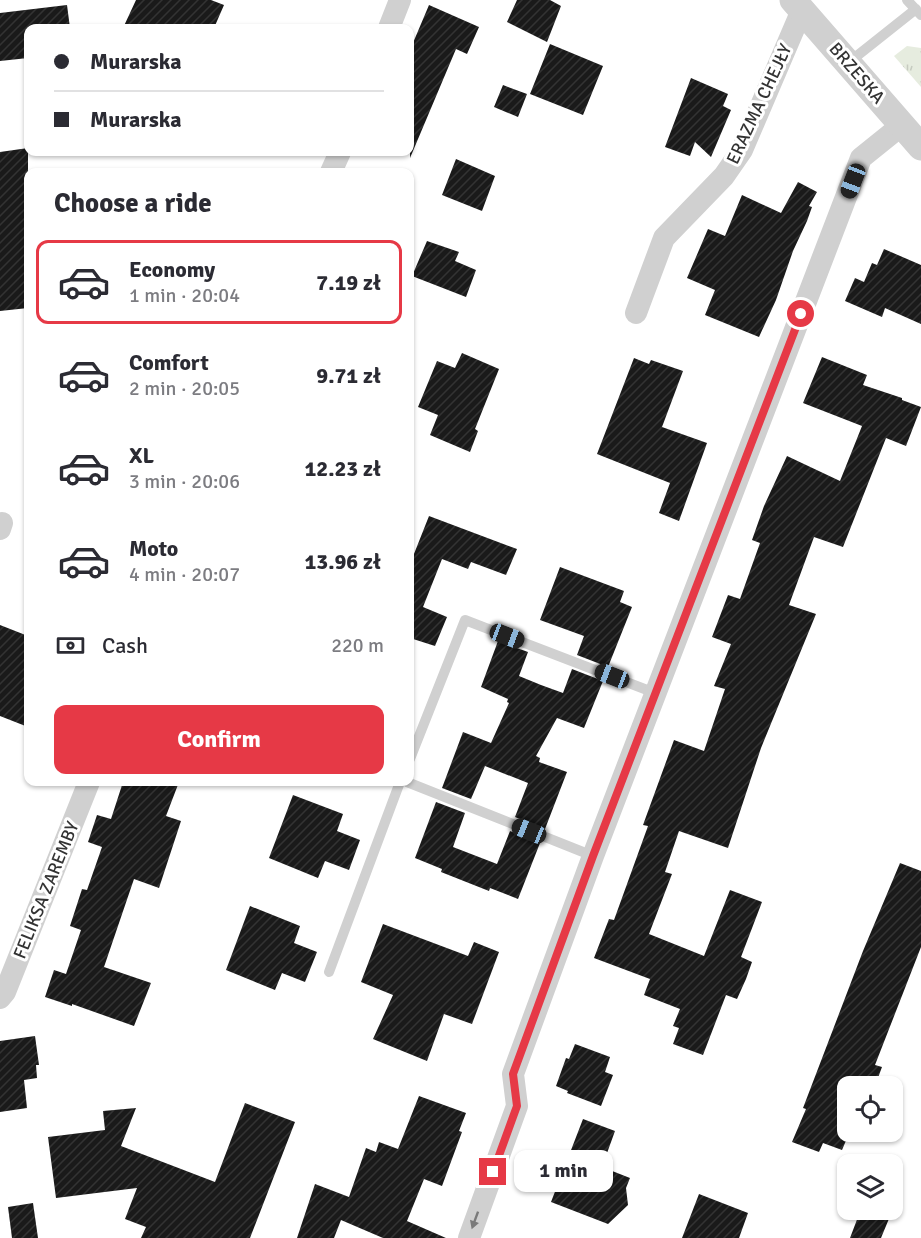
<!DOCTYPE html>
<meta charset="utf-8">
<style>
body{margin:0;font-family:Signika,sans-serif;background:#f2f2f3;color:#2b2b33;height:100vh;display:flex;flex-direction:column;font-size:22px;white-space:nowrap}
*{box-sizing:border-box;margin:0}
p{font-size:20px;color:#7c7c81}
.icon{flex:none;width:33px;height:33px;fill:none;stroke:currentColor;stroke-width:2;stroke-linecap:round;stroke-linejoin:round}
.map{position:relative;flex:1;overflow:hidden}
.side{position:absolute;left:24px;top:168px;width:390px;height:618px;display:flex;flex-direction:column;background:#fff;border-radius:12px;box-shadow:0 2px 4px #0004}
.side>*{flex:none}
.hud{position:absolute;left:24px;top:24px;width:390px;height:132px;border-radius:12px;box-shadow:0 2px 4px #0004;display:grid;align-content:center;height:132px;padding:0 30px;background:#fff}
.fabs{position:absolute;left:837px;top:1076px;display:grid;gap:12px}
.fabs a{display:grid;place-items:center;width:66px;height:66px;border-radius:12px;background:#fff;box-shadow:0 2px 4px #0004;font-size:30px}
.end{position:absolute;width:27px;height:27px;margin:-14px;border:8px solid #e63946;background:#fff;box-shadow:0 0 0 3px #fff}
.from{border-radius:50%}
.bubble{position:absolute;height:42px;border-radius:12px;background:#fff;box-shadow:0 2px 4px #0004;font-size:20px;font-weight:800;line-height:42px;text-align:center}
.car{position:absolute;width:18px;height:36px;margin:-18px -9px;border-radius:8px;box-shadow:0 0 4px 2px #0007;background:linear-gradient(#222 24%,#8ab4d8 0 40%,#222 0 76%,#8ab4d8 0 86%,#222 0)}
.hud b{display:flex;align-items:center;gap:21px;height:57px;font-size:22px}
.hud b+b{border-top:2px solid #e1e1e2}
.hud i{width:15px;height:15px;background:#2b2b33}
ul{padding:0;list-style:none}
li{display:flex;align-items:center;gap:18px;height:84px;margin:0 12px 9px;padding:0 18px;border:3px solid transparent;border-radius:12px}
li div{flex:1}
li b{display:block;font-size:22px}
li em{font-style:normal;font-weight:800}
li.current{border-color:#e63946}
li>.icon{width:54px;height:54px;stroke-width:1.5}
h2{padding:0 30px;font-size:27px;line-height:72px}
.pay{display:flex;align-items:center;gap:15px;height:66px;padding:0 30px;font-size:22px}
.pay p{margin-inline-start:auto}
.action{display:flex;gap:12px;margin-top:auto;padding:12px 30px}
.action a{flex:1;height:69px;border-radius:12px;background:#e63946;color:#fff;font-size:24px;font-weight:800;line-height:69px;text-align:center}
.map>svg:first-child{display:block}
.grass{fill:url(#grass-tufts)}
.building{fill:url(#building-hatch)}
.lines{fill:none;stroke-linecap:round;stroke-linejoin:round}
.service{stroke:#d0d0d0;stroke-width:10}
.minor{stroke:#d0d0d0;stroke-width:22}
.tertiary{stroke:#d0d0d0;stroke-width:27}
.oneway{fill:#7a7a7a}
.route{stroke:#e63946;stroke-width:8}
.labels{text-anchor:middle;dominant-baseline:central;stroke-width:6;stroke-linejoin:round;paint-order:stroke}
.street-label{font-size:18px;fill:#333;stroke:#fff}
</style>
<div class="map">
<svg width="921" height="1238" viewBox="0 0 921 1238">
<defs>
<pattern id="grass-tufts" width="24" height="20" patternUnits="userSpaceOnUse" patternTransform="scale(1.5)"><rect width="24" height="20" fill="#e6ecdf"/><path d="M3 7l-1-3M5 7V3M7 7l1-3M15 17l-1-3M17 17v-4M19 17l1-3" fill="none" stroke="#c6cbc0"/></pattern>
<pattern id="building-hatch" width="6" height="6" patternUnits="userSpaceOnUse" patternTransform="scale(1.5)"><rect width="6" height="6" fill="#1a1a1a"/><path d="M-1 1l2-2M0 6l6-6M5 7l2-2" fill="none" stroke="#333"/></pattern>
</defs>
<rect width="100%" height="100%" fill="#fff"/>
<path class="grass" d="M907,46L921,48V87L894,56Z"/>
<path class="building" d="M136,0H211L224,5L214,28H123Z
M517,0H550L561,6L547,42L507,22Z
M67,5L70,28H28V58L0,61V13Z
M429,5L479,27L467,54L456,49L410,158V50Z
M550,44L603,66L583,115L530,94Z
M691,78L728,94L723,106L731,110L711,157L695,142L690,156L665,147Z
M503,85L527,94L518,117L494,107Z
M28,148V308L0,311V152Z
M456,159L495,176L482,211L442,195Z
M798,182L817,192L809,206L812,207L807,221L793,251L776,300L759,337L705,315L715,290L687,278L708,229L725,236L742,195L781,213Z
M427,241L459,252L455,261L476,270L466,297L412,276Z
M884,249L921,265V324L885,308L882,317L845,301L855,278L864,282L872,263L877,265Z
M462,353L499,369L475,429L478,431L470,452L430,435L438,415L418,407L437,361L455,368Z
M822,357L867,375L863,385L902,398V400L921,407L906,446L886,438L843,547L814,537L789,605L816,614L761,748L728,848L679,831L665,872L672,874L649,934L704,956L730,890L762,902L741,957L752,962L746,979L737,999L726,995L703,1055L673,1044L679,1028L673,1026L680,1009L644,995L650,979L594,958L609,919L614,920L648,826L643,825L674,740L704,751L725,689L714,686L731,644L712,637L728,595L740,599L760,543L752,540L764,506L787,456L840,481L862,426L803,403Z
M634,358L649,364L651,360L683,371L662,427L707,443L679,521L659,513L670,483L597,454Z
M429,516L517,549L506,575L471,562L468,569L442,559L423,607L447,617L435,646L410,638V564Z
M560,567L624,591L620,602L632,607L608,667L577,655L584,636L540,620Z
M0,625L28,636V727L0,716Z
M498,641L528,652L519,676L541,685L563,693L572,669L603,681L584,728L557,718L536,756L540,758L539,762L567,772L545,829L515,817L528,783L485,766L471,799L442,788L463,732L491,743L509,703L507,702L508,699L481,687Z
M123,782H179L166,816L181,821L159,888L134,879L104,967L151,983L134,1026L72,1004V1006L45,997L54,970L66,974L81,930L70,926L82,889L87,890L102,847L88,842L97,815L111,819Z
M293,795L343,814L337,831L360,840L349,870L325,861L318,878L269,858Z
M436,802L465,813L453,847L497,864L510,831L540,843L518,899L490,888L489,891L441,872L442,869L415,858Z
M900,863L921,871V947L875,1065L882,1067L875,1086H848V1136L842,1150L823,1143L819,1152L792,1142L806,1109L803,1108L863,951Z
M250,906L300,926L294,943L317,952L305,982L282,973L275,990L226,970Z
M383,924L468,956L474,942L499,952L472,1024L444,1014L427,1061L373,1039L393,995L361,982Z
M35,1036L39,1065H36L37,1078L24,1080L27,1108L0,1112V1041Z
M575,1044L610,1057L605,1072L613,1075L601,1106L567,1093L568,1091L556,1086L566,1058L569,1059Z
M419,1096L466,1113L459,1131L462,1132L442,1186L424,1179L407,1221L446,1238H383L341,1220L334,1238H297L315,1184L349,1197L366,1148L376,1152L379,1142L398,1149Z
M245,1103L295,1122L250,1238H141L146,1227L125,1219L137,1188L56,1198L48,1137L105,1130L103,1111L136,1108L121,1146L215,1182Z
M583,1119L615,1131L602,1167L630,1178L626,1188L628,1205L608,1224L551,1202Z
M699,1194L748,1213L739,1238H682Z
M33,1203L38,1238H12L8,1207Z
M861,1209H893L881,1238H850Z"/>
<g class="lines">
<path class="service" d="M907,0L921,15
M848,63L916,9
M410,759L465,620L655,693
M407,782L593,856
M329,972L400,782"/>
<path class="minor" d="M389,28L400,0
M331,172L340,152
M636,313L664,238L724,176L742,150L802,10
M0,529L2,523
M0,998L5,992L89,782
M469,1238L517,1106L513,1074L593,856L861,158L902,125"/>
<path class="tertiary" d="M793,0L921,147"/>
</g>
<defs><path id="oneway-solid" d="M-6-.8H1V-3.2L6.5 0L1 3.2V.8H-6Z" transform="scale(1.5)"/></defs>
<use class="oneway" href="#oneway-solid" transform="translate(475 1220) rotate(110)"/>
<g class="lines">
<path class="route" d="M493,1172L517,1106L513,1074L593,856L801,314"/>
</g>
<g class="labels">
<g class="street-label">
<text transform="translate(857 73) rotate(49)">BRZESKA</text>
<text transform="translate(759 104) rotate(-65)">ERAZMA CHEJŁY</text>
<text transform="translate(46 890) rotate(-68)">FELIKSA ZAREMBY</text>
</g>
</g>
</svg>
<div class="fabs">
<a><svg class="icon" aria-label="locate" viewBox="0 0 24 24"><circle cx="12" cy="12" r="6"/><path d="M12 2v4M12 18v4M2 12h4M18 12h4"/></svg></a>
<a><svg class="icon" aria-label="layers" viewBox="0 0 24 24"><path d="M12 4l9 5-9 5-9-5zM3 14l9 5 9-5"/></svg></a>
</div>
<i class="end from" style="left:801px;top:314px"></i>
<i class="end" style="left:493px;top:1172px"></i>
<div class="bubble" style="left:514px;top:1150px;width:99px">1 min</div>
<i class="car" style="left:853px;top:181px;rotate:201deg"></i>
<i class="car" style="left:507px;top:636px;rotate:111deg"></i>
<i class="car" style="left:612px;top:676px;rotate:291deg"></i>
<i class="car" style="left:529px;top:831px;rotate:292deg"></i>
<div class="hud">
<b><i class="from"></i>Murarska</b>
<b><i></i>Murarska</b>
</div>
<section class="side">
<h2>Choose a ride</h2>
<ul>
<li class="current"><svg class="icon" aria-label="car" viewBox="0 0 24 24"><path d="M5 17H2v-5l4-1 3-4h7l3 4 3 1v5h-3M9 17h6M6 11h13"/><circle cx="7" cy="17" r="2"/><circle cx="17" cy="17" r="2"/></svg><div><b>Economy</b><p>1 min · 20:04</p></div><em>7.19 zł</em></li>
<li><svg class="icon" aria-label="car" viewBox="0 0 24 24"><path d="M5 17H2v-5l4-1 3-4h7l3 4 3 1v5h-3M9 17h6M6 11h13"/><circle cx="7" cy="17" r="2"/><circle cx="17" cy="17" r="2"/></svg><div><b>Comfort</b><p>2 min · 20:05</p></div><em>9.71 zł</em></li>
<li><svg class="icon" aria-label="car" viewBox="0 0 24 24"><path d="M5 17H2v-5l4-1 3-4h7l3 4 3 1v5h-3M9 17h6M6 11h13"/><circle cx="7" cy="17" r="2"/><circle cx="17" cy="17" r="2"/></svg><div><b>XL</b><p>3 min · 20:06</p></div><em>12.23 zł</em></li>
<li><svg class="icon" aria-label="car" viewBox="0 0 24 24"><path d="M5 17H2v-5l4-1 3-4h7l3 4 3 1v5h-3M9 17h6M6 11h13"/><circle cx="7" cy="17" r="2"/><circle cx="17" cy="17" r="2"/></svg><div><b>Moto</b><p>4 min · 20:07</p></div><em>13.96 zł</em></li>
</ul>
<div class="pay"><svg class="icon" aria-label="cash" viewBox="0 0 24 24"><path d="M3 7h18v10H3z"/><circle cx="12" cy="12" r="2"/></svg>Cash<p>220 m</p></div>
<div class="action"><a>Confirm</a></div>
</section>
</div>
